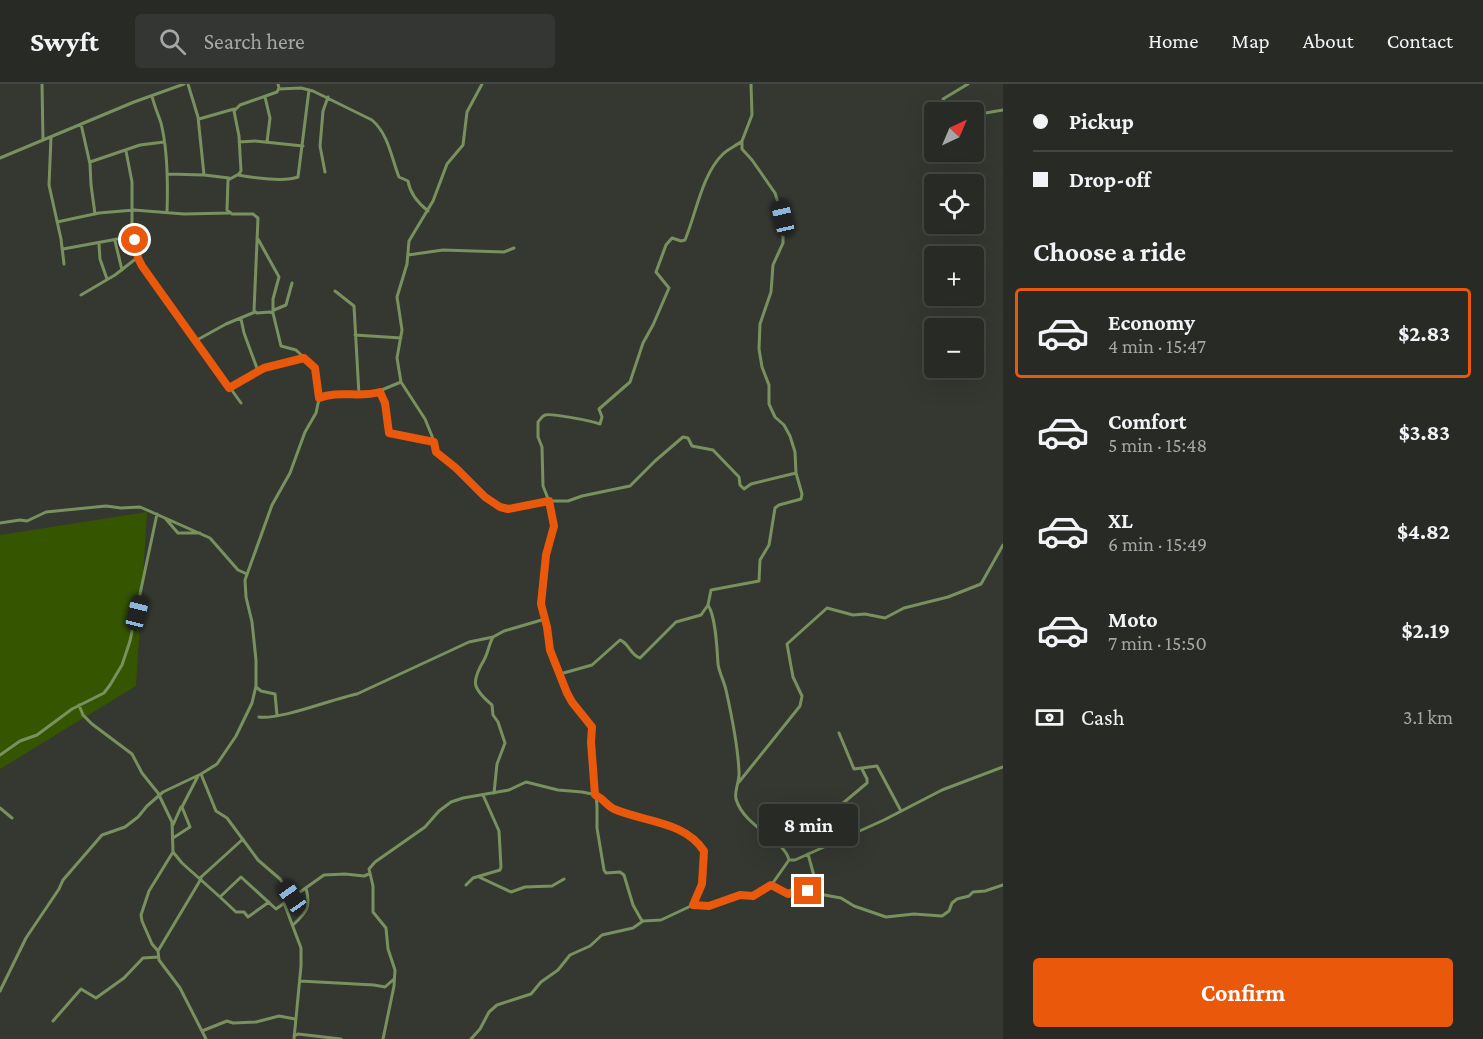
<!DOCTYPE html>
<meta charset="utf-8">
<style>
body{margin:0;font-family:"Crimson Pro",serif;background:#333632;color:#f1f3f6;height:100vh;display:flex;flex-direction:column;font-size:22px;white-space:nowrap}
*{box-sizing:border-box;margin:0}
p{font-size:20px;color:#a4a7a7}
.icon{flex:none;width:33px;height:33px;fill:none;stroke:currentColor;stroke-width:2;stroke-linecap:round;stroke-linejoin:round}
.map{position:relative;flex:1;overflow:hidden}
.sheet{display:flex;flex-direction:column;background:#272a25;width:480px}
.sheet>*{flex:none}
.top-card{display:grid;align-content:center;height:132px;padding:0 30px;background:#272a25}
.needle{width:39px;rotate:44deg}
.buttons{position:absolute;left:924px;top:18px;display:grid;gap:12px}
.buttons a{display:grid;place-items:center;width:60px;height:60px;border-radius:6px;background:#272a25;box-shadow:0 6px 24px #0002,0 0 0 2px #434642;font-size:30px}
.end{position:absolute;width:27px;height:27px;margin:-14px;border:8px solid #ea580c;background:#fff;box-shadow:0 0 0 3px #fff}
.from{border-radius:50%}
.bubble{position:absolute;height:42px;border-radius:6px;background:#272a25;box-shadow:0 6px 24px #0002,0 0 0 2px #434642;font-size:20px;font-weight:700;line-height:42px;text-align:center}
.car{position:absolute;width:18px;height:36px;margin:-18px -9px;border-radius:8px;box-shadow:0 0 4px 2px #0007;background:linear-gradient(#222 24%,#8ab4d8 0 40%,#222 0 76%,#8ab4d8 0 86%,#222 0)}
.top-card b{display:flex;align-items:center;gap:21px;height:57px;font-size:22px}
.top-card b+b{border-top:2px solid #434642}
.top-card i{width:15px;height:15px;background:#f1f3f6}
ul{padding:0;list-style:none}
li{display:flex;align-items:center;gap:18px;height:90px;margin:0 12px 9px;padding:0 18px;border:3px solid transparent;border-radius:6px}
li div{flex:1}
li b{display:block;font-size:22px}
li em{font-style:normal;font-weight:700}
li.on{border-color:#ea580c}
li>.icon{width:54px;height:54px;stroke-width:1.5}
h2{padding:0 30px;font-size:27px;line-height:72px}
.pay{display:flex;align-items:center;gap:15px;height:66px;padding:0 30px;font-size:22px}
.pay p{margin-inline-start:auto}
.primary-button{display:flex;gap:12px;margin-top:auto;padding:12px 30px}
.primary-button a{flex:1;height:69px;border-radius:6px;background:#ea580c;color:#fff;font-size:24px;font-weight:700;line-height:69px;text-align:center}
header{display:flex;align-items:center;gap:36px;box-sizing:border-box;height:84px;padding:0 30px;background:#272a25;border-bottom:2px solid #434642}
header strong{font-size:28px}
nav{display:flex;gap:33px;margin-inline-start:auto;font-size:21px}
.search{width:420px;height:54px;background:#333632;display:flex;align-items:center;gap:15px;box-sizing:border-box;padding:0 21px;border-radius:6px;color:#a4a7a7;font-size:22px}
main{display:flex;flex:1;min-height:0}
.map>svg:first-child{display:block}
.green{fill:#365500}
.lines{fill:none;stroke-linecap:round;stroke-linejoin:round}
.minor{stroke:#78915e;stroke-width:3}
.route{stroke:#ea580c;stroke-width:8}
</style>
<header>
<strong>Swyft</strong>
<div class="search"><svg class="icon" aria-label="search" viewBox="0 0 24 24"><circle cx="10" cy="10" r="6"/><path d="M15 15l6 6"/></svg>Search here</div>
<nav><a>Home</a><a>Map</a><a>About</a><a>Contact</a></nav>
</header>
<main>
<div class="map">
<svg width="1003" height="955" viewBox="0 0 1003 955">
<rect width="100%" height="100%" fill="#343831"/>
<path class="green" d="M147,428L136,602L0,685V451Z"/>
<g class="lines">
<path class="minor" d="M42,0L43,56
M188,0L198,33L204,91
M482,0L467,28L463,61L447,80L433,117L409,157L407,180L397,213L402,246L397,274L401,298L425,335L432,352L436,368L456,383L485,413L505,425L549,417H568L582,412L630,402L655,377L683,353L688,354L692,362L713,366L739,393L740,401L744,405L751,400L796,389
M279,5L301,4L313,7L372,36C389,51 391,73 399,93L408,97C410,110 418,119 428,127
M152,12C154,21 158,30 161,39C168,67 168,99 167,128
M265,13L270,34L267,58
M962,28L947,21L943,15L968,0
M974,31L1003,26
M199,35L234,25
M81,40L90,80L91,101L95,130
M51,53L49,101L61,155L64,180
M239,58L255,57L303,62
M126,67L132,98V140L140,178L241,319
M0,74L134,18L184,0
M90,78L140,61L164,58
M325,88L320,62L323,27L328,13
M168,90L204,91L229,94
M238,91C253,94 285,98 298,93L309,6
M57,138L99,129L134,126L184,130L230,129
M258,155L279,193L273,215V229
M115,157L122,186
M99,160L100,175L107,195
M63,165L134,152
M408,171L443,166L504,168L514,164
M335,207L354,222L359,311
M81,211L115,191L138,173
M274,226L286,221L292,199
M241,235L244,249L258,287
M355,251L401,254
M197,256L226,240L255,228
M229,304L264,284L304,274
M380,308L385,319L389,349L433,358
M319,314L332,311L372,310L401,298
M165,434L178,449H200
M0,439L20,436L27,437L46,428L106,422L121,424L140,423L210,454L238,486L247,490
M708,521C716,533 717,565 718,580C719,588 724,597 726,606C732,633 738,661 739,688C740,696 734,707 736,715C744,743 785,756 789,776
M493,553C489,560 488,569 484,576C471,598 472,604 492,621L493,631L498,638L505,659L497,680L494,709
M560,590L592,581L620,556C629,559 630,571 640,574L676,538L701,531L708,521L711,506L759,497L760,476L769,461L775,424L779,421L801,415L802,410L796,389L795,368L790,352L784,341L775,333L769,320V301L762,283L759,265L760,240L771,208L773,181L783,159V134L775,109L752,76L742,65V57L752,31L751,0
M256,603L261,607L275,610L277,631
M79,621L83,631L92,640L132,670L142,689L158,709L172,738L173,768L149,807L141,831L142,837L152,860L158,867L159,876L180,904L206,955
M259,633C281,636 332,615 357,610L469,558L493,553L504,547L545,535
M839,649L854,685L877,682L901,727
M0,671L20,657L37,651L72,625L104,609L110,601L122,581L130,557L157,430
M201,690L216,727L227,734L258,776L280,795L292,813
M739,698L800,622L802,612L793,593L787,560L827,524L853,531L865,530L885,534L904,524L948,513L981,500L1003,461
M0,724L12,734
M173,741L181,723
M855,749L842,720L867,699V695L862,685
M173,754L190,743L182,723L198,692
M173,768L182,779L220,813L241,793L276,825L324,791L345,790L364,792L369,790
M808,770L819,810L841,814L854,822L886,833L914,830L942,832L949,827L952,819L957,815L969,812L973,808L985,807L1003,801
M479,793L511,808L525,803L552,802L564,795
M200,794L243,755
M466,801L473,794L500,786L501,783L499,747L483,711
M771,801L789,810L814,799L816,800
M806,803L812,811
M220,813L236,828H244L248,833L269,818
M284,819L301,864V882L294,955
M642,837L633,821L624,791L620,788L606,789L604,786L597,744V722L591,658L592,643L572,618L567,609L549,563L547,543L541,520L546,471L554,439L549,417L543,402L542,363L538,353V338C540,336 542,332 545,331C551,329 592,337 600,340L602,333L599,325L630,298L643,259L653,241L669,204L656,188L666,161L672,154L681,157L685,156C696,130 702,90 723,70C728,65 736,62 742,57
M293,841C307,828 311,823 306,804
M158,867L201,795
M300,897L374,901L385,903L394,895
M0,907L26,854L59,805L63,796L102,751L125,743L138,733L147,722L163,708L201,690L217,680L236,652L252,619L256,602V576L252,538L246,513L245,496L272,421L290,389L305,348L316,329L319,315L314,283L296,266L281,262L273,229L270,228L257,229L254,227L258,134L253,130H232L227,126L228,96L239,90L241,87L239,52L234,27L240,21L277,8L279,4L278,0
M53,937L81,905L96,914L124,894L143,874L158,873
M202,947L227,937L233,939L256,938L279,932L295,935
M294,952L298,950L341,955
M383,955L394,902L395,886L388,865L386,844L373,828V802L369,785L375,778L425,743L439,727L451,718L463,714L509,706L526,698L558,706L582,708L597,711L609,722L615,725L657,737L690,751L704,767L702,800L693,821
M471,955L480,945L489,928L497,921L531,910L541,898L558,886L570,871L590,862L602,851L633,844L643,837L661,836L693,821H709L739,811L753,812L770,803L789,776H795L884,736L942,706L1003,683"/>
</g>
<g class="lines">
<path class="route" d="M135,156L138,174L142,182L229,304L264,284L304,274L315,284L319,314C338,306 360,314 380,308L385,319L389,349L434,358L436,368L456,384L485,413L500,423L508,425L549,417L554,442L546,471L541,520L547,543L550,566L567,609L572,618L592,643L591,658L595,711C603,714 606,721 614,725C644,738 685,737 704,767L702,800L693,821L709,822L740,811L753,812L771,801L788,810L805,803L808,807"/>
</g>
</svg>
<div class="buttons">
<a><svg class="needle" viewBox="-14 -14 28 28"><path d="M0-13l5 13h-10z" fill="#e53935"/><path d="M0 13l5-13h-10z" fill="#a4a7a7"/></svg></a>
<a><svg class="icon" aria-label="locate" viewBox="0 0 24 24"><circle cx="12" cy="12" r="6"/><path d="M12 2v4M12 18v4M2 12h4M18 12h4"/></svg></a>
<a>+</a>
<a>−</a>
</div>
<i class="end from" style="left:135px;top:156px"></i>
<i class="end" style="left:808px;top:807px"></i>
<div class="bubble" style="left:759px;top:720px;width:99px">8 min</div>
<i class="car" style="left:783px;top:134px;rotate:347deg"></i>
<i class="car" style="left:137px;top:529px;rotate:14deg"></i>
<i class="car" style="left:292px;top:813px;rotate:325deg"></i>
</div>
<section class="sheet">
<div class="top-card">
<b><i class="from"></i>Pickup</b>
<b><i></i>Drop-off</b>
</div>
<h2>Choose a ride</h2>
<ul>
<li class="on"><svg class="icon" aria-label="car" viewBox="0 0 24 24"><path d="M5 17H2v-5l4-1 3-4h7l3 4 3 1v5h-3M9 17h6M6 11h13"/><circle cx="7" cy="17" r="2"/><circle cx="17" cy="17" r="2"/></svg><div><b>Economy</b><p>4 min · 15:47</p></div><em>$2.83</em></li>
<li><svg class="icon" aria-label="car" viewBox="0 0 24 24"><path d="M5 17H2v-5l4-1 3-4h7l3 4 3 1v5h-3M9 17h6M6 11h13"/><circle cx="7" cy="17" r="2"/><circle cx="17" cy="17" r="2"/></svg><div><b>Comfort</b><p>5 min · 15:48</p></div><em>$3.83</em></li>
<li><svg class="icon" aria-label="car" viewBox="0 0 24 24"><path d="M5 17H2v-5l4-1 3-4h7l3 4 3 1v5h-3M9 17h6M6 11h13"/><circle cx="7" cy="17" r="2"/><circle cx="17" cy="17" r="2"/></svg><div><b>XL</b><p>6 min · 15:49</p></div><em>$4.82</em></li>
<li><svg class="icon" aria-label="car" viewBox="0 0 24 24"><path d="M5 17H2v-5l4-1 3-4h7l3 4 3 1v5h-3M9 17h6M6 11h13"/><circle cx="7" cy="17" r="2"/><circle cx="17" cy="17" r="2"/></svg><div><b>Moto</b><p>7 min · 15:50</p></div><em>$2.19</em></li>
</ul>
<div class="pay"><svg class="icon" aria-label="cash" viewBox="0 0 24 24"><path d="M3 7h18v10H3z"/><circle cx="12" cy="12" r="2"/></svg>Cash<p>3.1 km</p></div>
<div class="primary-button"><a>Confirm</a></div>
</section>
</main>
